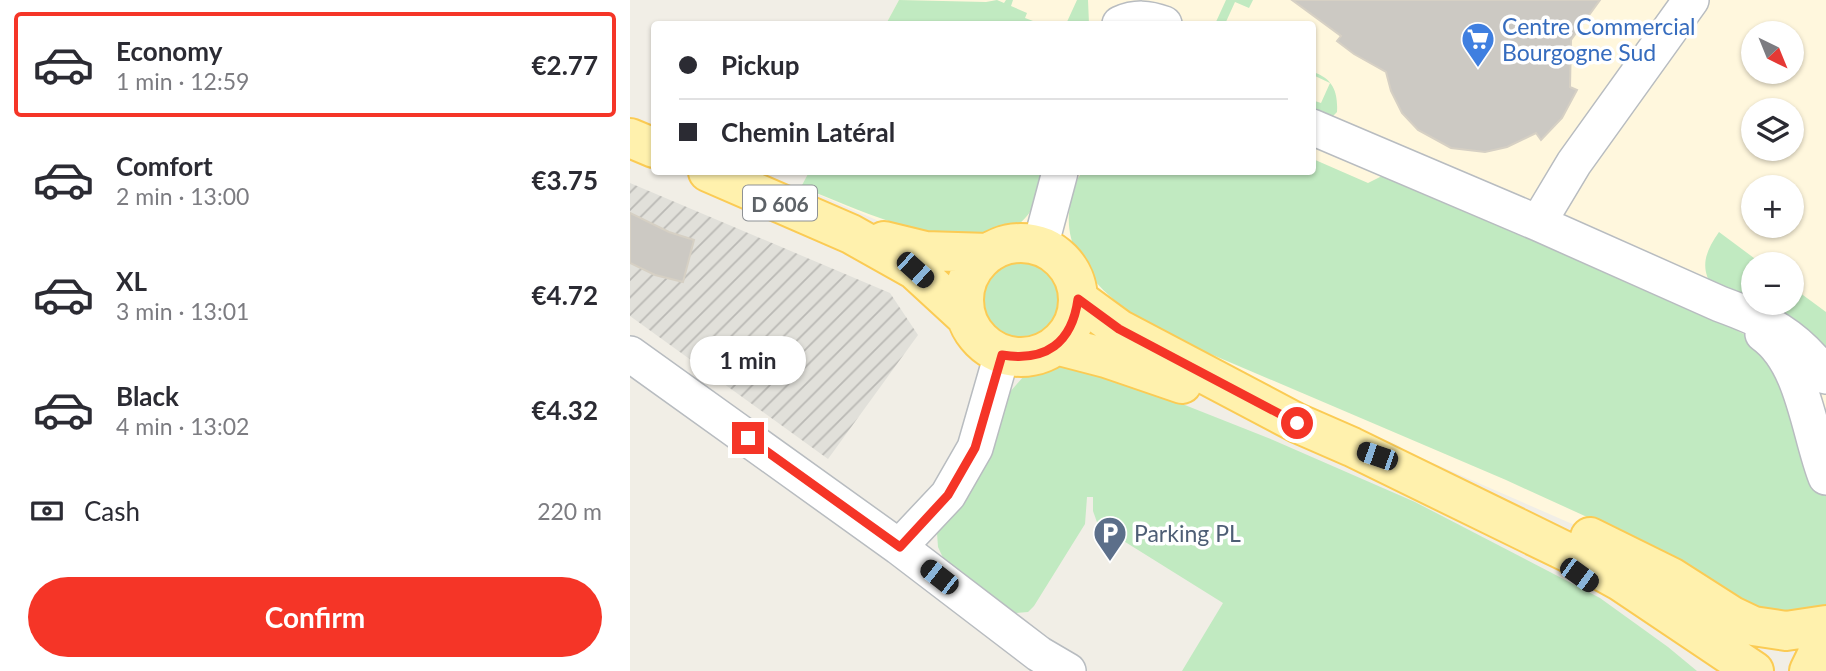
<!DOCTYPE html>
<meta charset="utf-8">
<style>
body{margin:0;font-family:Lato,sans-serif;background:#f7f7f7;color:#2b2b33;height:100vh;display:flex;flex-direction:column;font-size:26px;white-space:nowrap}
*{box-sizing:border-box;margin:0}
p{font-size:23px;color:#7c7c81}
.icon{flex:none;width:38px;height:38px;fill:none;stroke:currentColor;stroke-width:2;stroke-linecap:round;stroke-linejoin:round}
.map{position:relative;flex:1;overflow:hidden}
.panel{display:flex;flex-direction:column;background:#fff;width:630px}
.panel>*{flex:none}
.top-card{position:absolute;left:21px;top:21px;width:665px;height:154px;border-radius:7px;box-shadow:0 2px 5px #0004;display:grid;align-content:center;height:154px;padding:0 28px;background:#fff}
.needle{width:46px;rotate:137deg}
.fabs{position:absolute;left:1111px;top:21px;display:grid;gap:14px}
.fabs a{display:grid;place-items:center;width:63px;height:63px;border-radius:50%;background:#fff;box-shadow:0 2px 5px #0004;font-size:35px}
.end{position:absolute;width:32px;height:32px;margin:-16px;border:9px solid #f53527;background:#fff;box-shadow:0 0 0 4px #fff}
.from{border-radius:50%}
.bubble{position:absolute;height:49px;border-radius:24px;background:#fff;box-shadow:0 2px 5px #0004;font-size:23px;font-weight:700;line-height:49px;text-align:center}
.car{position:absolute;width:21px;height:42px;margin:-21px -10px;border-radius:9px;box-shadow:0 0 5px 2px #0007;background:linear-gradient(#222 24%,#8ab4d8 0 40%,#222 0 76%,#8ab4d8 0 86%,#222 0)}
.top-card b{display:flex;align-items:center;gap:24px;height:66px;font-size:26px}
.top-card b+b{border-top:2px solid #e1e1e2}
.top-card i{width:18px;height:18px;background:#2b2b33}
ul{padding:12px 0 0;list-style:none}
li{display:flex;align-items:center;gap:21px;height:105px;margin:0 14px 10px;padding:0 14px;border:4px solid transparent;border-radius:7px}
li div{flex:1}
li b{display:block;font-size:26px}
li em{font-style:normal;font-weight:700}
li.on{border-color:#f53527}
li>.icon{width:63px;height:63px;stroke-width:1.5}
.pay{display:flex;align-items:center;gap:18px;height:77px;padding:0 28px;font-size:26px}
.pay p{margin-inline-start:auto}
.cta{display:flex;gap:14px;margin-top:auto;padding:14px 28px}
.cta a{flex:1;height:80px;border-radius:42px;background:#f53527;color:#fff;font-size:28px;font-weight:700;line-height:80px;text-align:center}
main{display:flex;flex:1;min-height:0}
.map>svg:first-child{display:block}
.commercial{fill:#fff7dd;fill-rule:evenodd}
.industrial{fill:url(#industrial-furrows)}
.grass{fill:#c1eac1}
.building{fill:#ccc9c3;stroke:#d6d0c4;stroke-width:2}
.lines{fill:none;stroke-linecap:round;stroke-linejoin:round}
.minor-casing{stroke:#b8bcc0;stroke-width:38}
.major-casing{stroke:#fbcb54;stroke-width:42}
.minor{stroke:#fff;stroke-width:35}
.major{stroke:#fff1ad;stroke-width:38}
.route{stroke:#f53527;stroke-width:9}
.labels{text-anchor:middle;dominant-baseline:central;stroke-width:7;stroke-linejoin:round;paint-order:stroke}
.shield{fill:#fff;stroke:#8e9195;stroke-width:2}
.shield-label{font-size:21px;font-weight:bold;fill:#5d6267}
.shop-label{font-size:23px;fill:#366cbe;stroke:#fff;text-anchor:start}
.service-label{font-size:23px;fill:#4e5e75;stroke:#fff;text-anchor:start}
</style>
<main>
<section class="panel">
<ul>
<li class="on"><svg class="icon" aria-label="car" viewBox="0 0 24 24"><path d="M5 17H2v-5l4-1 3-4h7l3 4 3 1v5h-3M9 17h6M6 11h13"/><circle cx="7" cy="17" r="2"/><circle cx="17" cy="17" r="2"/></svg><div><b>Economy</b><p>1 min · 12:59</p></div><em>€2.77</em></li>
<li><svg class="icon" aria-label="car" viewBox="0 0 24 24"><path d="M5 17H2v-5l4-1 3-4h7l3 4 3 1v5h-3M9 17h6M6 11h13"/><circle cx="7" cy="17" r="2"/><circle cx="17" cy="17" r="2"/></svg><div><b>Comfort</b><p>2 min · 13:00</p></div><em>€3.75</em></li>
<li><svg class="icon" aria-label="car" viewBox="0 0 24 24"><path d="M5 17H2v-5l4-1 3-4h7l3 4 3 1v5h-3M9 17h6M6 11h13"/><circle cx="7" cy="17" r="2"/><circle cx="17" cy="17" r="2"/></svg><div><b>XL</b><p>3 min · 13:01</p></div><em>€4.72</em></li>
<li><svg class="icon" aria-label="car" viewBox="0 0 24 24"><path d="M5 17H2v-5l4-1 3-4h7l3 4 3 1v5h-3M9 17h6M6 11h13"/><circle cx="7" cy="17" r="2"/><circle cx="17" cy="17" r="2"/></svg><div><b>Black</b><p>4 min · 13:02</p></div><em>€4.32</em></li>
</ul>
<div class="pay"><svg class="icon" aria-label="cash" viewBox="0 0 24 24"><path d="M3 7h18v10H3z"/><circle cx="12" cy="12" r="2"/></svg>Cash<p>220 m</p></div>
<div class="cta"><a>Confirm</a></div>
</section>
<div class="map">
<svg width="1196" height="671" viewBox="0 0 1196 671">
<defs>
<pattern id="industrial-furrows" width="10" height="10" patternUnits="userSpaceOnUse" patternTransform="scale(1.75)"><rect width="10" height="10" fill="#e1e0da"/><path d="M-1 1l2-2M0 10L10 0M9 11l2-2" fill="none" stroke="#bab9b5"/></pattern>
</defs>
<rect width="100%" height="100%" fill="#f1eee6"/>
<path class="commercial" d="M269,0H1196V611L1162,620L171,187L179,172H682V24H256ZM1124,33H1162V72H1124ZM1124,110H1162V149H1124ZM1124,187H1162V226H1124ZM1124,264H1162V303H1124Z"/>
<path class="industrial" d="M0,183L260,293L288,335L198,459L0,316Z"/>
<path class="grass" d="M269,0L356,2L367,0L374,3L376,0H383L381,6L397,13L395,18L411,24H256Z
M447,0H458L459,24H436Z
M596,0H623L619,8L605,2L595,24H585Z
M686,73C704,80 708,94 707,112L702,117L683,110L682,100L691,103L700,83L685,76Z
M683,159L738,183L754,175L880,227L1093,323L1125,340L1135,349L1196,492V606L1178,616L1123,610L1003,538L876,480L536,335C490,309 426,264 441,201C444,191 445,179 453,172H682Z
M179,172H417C410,190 406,210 390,223C339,265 225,207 171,187Z
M1089,232L1132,264H1124V303H1162V287L1196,312V354L1084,289C1069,268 1075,252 1089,232Z
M348 301a42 42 0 1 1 84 0a42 42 0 1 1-84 0Z
M438,366L479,375L643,440L785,502L970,598L1038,647L1067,671H552L593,603L468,525L463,511V497H457L455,524L404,606L398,612L386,613L315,562L308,547L307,533L369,419L379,393L394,376L415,369Z"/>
<path class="building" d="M662,0H970L941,40L940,87L947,90L932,118L911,140L906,133L877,147L855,152L821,148L788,130L772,113L761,91L756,72L724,54L707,41L711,36Z
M0,213L39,232L64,240L53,282L25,275L0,263Z"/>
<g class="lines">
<defs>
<path id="minor" d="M490,24C506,17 518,18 534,24
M682,127L908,223L1090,304C1137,321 1166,335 1196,376
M908,223L944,163L1061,0
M410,247L430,172
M1133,334C1174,363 1179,434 1196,477
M0,354L269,547L409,654L438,671
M269,547L318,495L345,448L372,354"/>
<path id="major" d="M0,138L24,148
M78,172L221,234L285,270L335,316
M254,241L295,251L359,253
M334 300a57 57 0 1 1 114 0a57 57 0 1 1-114 0Z
M448,299L489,329L667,423L722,447L939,553L990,581L1124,671
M426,345L476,358L552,384
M960,537L1041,577L1102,616L1123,626L1156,631L1196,625
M1179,671L1196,636"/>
</defs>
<use href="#minor" class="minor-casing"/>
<use href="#major" class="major-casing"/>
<use href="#minor" class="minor"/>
<use href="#major" class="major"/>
</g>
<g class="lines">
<path class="route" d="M118,438L270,547L318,495L345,448L372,355C416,362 442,343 448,299L489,329L667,423"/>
</g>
<defs>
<symbol id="supermarket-pin" viewBox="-11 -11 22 30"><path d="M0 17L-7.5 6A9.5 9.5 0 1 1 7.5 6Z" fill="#3f7fe0" stroke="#fff"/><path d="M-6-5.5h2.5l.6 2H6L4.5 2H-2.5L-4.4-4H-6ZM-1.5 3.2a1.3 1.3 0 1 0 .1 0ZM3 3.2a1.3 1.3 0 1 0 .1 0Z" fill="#fff"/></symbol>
<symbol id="parking-pin" viewBox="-11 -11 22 30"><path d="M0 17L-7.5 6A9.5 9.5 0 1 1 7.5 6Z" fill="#5c6f8a" stroke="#fff"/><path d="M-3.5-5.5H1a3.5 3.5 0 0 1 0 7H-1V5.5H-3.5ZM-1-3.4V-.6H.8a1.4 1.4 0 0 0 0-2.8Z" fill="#fff"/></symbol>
</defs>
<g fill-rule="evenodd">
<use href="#supermarket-pin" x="829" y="20" width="38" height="52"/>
<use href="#parking-pin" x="461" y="514" width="38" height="52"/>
</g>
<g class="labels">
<rect class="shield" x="113" y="185.5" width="74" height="35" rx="5"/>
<g class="shield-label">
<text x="150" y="203">D 606</text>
</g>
<g class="shop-label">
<text x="872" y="26">Centre Commercial<tspan x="872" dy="26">Bourgogne Sud</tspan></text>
</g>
<g class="service-label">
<text x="504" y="533">Parking PL</text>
</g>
</g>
</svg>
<div class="fabs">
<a><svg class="needle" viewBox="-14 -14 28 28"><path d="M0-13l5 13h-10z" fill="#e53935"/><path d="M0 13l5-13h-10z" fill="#7c7c81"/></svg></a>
<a><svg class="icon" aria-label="layers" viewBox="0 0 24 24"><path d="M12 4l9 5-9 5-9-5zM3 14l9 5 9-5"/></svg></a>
<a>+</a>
<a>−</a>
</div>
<i class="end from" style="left:667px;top:423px"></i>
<i class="end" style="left:118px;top:438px"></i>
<div class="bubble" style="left:60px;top:336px;width:116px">1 min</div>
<i class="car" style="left:285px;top:270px;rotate:132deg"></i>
<i class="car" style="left:747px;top:456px;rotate:289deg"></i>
<i class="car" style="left:949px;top:575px;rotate:126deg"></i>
<i class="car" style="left:309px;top:577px;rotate:308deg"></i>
<div class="top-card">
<b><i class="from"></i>Pickup</b>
<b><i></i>Chemin Latéral</b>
</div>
</div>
</main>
